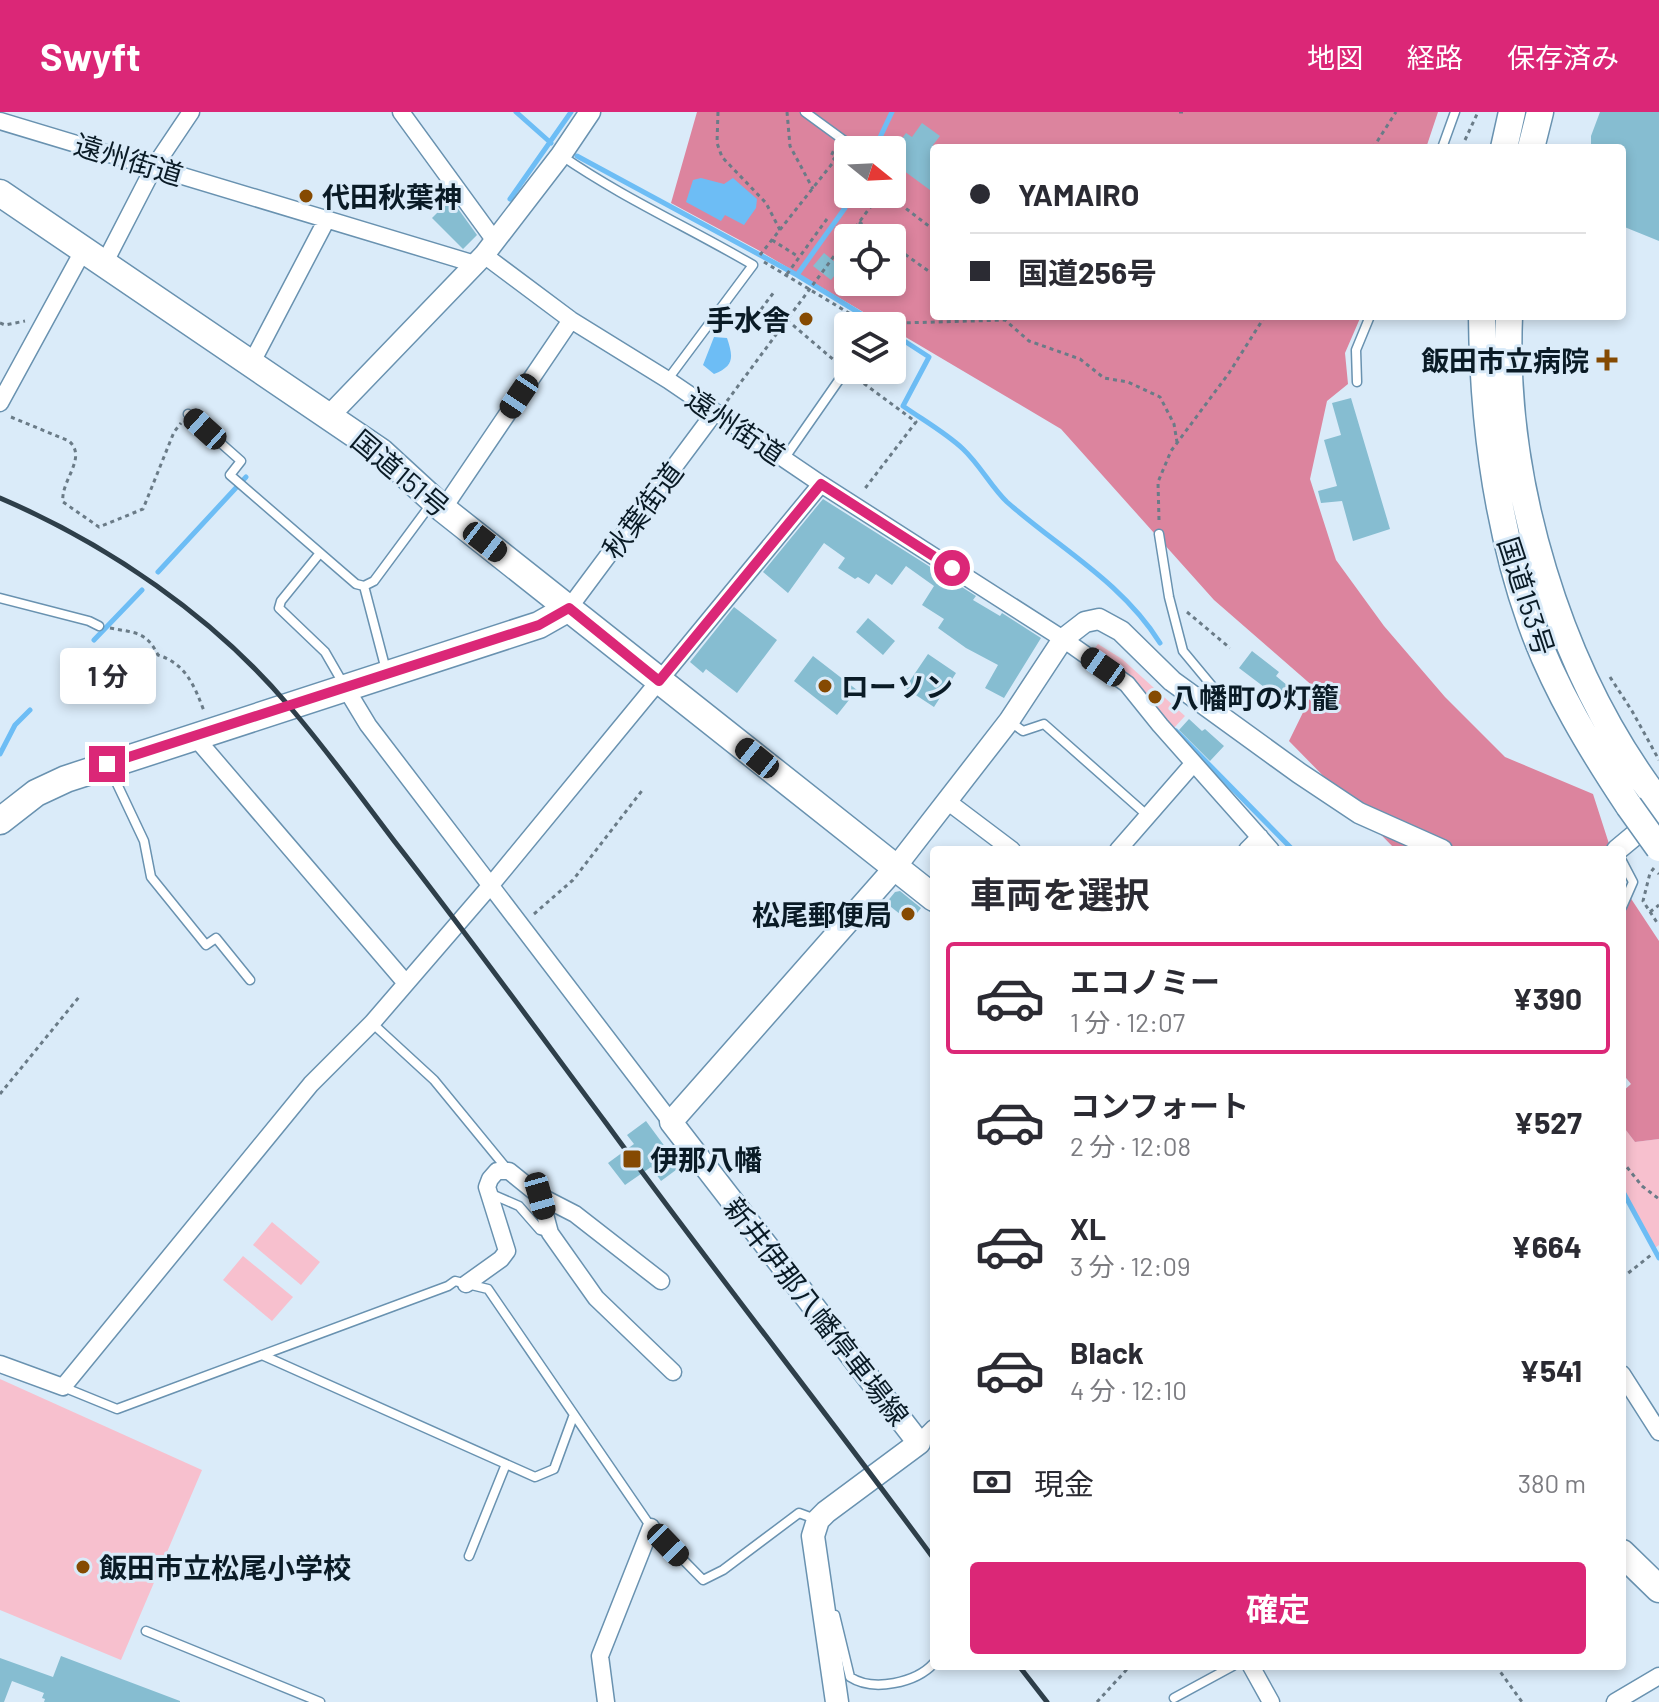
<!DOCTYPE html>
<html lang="ja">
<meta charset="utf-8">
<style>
body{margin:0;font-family:Barlow,"Noto Sans JP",sans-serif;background:#f2f2f3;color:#2b2b33;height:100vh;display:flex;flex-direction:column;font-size:30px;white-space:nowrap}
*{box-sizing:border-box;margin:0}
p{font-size:26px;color:#7c7c81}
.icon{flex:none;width:44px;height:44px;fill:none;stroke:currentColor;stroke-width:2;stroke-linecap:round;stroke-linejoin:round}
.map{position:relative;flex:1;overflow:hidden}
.details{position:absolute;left:930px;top:734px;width:696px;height:824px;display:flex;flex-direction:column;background:#fff;border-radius:8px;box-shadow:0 4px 12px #0003}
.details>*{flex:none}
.hud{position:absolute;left:930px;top:32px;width:696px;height:176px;border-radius:8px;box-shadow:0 4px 12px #0003;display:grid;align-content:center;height:176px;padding:0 40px;background:#fff}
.needle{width:52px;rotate:108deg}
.tools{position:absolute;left:834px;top:24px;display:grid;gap:16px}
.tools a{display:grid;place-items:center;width:72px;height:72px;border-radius:8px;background:#fff;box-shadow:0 4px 12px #0003;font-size:40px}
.end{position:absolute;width:36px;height:36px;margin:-18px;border:10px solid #db2777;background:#fff;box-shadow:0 0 0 4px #fff}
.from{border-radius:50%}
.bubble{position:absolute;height:56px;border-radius:8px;background:#fff;box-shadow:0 4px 12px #0003;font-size:26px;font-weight:700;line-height:56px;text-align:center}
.car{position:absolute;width:24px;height:48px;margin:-24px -12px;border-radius:10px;box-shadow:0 0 6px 2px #0007;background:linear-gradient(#222 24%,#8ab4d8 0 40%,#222 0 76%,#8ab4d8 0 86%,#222 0)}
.hud b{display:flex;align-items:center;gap:28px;height:76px;font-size:30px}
.hud b+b{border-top:2px solid #e1e1e2}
.hud i{width:20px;height:20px;background:#2b2b33}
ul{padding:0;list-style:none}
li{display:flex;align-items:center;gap:24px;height:112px;margin:0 16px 12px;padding:0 24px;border:4px solid transparent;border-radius:8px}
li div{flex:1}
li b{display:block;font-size:30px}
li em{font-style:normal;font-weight:700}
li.current{border-color:#db2777}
li>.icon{width:72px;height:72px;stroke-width:1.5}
h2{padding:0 40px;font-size:36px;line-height:96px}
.pay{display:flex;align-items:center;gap:20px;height:88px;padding:0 40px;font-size:30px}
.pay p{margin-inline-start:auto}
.button{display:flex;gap:16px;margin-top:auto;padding:16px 40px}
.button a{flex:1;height:92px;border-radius:8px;background:#db2777;color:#fff;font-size:32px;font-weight:700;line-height:92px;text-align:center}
header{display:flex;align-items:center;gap:48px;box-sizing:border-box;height:112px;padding:0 40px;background:#db2777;color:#fff}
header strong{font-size:38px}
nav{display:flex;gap:44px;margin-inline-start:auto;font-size:28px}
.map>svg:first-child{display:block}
.green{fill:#f7c0ce}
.forest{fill:#dc849e;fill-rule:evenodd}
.water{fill:#6dbdf5}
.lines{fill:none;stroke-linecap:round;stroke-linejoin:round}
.stream{stroke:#6dbdf5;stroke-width:5}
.building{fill:#86bdd1}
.service-casing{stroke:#6992b0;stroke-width:11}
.minor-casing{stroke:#6992b0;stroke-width:19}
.tertiary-casing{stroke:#6992b0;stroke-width:23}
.secondary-casing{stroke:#6992b0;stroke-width:25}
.trunk-casing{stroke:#6992b0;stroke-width:29}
.path{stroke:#6a7b87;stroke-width:3;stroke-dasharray:4 4;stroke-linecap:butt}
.service{stroke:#fff;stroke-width:8}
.minor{stroke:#fff;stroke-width:16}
.tertiary{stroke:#fff;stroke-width:20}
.secondary{stroke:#fff;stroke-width:22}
.trunk{stroke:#fff;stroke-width:26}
.rail{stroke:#2e3f4a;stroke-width:5}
.trunk-bridge-casing{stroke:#6992b0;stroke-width:29;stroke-linecap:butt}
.trunk-bridge{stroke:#fff;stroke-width:26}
.route{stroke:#db2777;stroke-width:10}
.poi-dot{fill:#854a02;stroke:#daebf9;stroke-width:3}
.labels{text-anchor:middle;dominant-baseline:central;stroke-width:6;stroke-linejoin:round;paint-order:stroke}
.street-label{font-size:28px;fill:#0a1b26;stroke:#daebf9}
.poi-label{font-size:28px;font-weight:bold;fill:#0a1b26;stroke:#daebf9;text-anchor:start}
</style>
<header>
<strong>Swyft</strong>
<nav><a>地図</a><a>経路</a><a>保存済み</a></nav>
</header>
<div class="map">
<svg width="1659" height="1590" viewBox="0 0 1659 1590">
<rect width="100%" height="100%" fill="#daebf9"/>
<path class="green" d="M1098,532L1122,547L1185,604L1173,617L1134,568L1095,536Z
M1622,1013L1635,1030L1659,1027V1133L1655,1136L1622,1074Z
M272,1110L320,1150L301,1173L253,1133Z
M243,1144L293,1185L272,1209L223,1168Z
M0,1267L202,1358L121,1548L0,1498Z"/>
<path class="forest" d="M697,0H1438L1426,36H934V204H1361L1345,241L1348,272L1327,289L1310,367L1336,448L1384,514L1445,585L1505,645L1593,682L1611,738H1396L1289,629L1315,576L1214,488L1061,317L892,217V214H887L758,138L671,91ZM848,38H892V82H848ZM848,126H892V170H848Z
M1622,773L1659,829V1027L1635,1030L1622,1013V980L1631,972L1622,961Z"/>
<path class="water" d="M701,66L724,72L733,66L757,87L756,96L744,113L725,103L721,109L686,90L693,68Z
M714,225L727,226C733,244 735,254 714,262L703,253Z"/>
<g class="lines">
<path class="stream" d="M516,0L551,31
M874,38L892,0
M577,44L797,163L866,205
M510,87L571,0
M797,163L845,96V76L848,72
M892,221L929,245L903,294C923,308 946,321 963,337C980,353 992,376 1007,390C1059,436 1122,470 1160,531
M158,460L246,365
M94,528L142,478
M1176,619L1293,738
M0,642L15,613L30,598
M1622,1078L1659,1146"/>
</g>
<path class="building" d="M1600,0H1659V129L1622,114V36H1591V24Z
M922,11L940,24L933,33L934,81L892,50V40L906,21L912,25Z
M451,87L477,123L463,137L432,106Z
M824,141L841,155L831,168L813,154Z
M1351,286L1390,417L1353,429L1342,389L1321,391L1318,379L1337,374L1324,328L1341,323L1332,291Z
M823,387L976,484L973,488L1000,504L1002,501L1041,526L1004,586L985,576L998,553L966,536L938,516L944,507L922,493L934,474L906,454L892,473L876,462L869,472L858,465L855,467L838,456L845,446L824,431L788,481L763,460Z
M734,495L777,528L737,581L706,557L703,561L690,550Z
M868,506L895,529L883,543L856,520Z
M1252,539L1279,560L1276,564L1294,579L1285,591L1239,556Z
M928,542L956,561L934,595L905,576Z
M813,544L857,578L837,603L794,569Z
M1189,607L1202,619L1205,617L1224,634L1210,649L1179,618Z
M900,779L921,796L910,810L886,791L895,780Z
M646,1009L680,1055L661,1069L651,1055L625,1073L608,1051L634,1032L627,1023Z
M61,1544L180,1589V1590H44L45,1587L42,1586L44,1581L12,1569L4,1590H0V1546L53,1565Z"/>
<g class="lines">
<defs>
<path id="service" d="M805,0L857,38
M1442,36L1455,0
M562,44C623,86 690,116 753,153L668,267
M1357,270L1356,238L1370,204
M188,302L241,349L230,363L356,472L364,474L374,469L431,392
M784,347L839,268
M1159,422L1169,485L1183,539L1222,586L1217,600
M320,441L281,489L279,496L325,540L344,573
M364,474L386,558
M0,486L89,509L99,514
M1009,609L1023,619L1044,612L1148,704
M110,657L144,729L151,765L206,833L216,826L250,868
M1622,749L1633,770L1622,795
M372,911L434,968L507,1057
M489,1081L519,1094L540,1118L550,1121
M262,1243L535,1365L554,1357L573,1305
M63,1275L117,1297L448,1174L455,1169L488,1177L651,1415L703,1468L723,1458L799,1401L818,1408
M469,1444L506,1352
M835,1503L850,1565C873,1580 916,1571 934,1551
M146,1519L320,1590
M1174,1586L1233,1554"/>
<path id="minor" d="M401,0L495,129
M0,9L475,152
M484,143L571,208L668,268L821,372L1063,527L1127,572L1160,613L1271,738
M104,152L154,55L191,0
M251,252L327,107
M0,291L83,139
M443,397L571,208
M569,496L715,300
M345,575L368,613L671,1010
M194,624L405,870
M947,689L1012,738
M1118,738L1193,652
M1247,738L1260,725
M540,1084L550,1121L596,1186L673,1260
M466,1172L501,1147L507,1139L487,1075L490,1067L497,1059H509L540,1084L575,1102L661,1169
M0,1252L63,1275L311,972L372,911L491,773L821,372
M1622,1262L1659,1320
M919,1331L934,1316
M1251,1554L1271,1590
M606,1590L600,1544L651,1415
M1615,1590L1659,1564"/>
<path id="tertiary" d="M329,304L484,143L561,43L590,0
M1617,738L1659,703
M895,756L1009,609L1063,527L1085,510L1099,507L1121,519L1172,569L1299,661L1359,701L1442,738"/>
<path id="secondary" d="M837,1590L813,1424L818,1408L826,1400L919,1331L671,1010L895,756"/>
<path id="trunk" d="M1504,36L1512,0
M1531,36L1540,0
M0,81L381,340L443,397L934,786
M1482,204C1483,308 1496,412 1531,511C1554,576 1591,637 1629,694
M1509,204C1502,368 1558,558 1659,690
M0,709L36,681L66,667L539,513L569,496
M1622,1441L1659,1477"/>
</defs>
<use href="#service" class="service-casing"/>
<use href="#minor" class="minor-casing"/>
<use href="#tertiary" class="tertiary-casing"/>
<use href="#secondary" class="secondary-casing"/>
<use href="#trunk" class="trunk-casing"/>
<path class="path" d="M718,0L717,31L722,45L766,91L780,118
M787,0L790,34L813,77
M1179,0H1183
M1465,28L1478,0
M1373,36L1396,0
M887,82L934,118
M859,110L882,126
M772,128L799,145
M892,133L934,163
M760,143L835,48L831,44L834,38
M764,150L867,212L1005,208L1029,229L1080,247L1104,266L1128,270L1160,285L1174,312L1177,330
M787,162L827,107
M1076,204L1087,206
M731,206L759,200L774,180
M787,208L842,255
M0,211L5,213L25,209
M851,262L916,310L863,379
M727,289L880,82
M11,305L69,329C88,346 60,369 63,390L99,415L143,397L174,320L181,311
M1159,408L1158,370L1171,339L1229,261L1265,204
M1187,500L1230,536
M110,516C135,521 146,519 158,543C186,552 194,573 204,599
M1610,565L1632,599L1659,648
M1654,756L1650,761L1643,789L1658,812
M1658,761L1659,762
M1650,800L1659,793
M534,802L573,768L644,676
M0,982L79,885
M1622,1049L1642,1074L1659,1087
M1622,1166L1651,1143
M1496,1554L1522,1590
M1097,1590L1130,1554"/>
<use href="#service" class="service"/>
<use href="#minor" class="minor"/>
<use href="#tertiary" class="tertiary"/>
<use href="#secondary" class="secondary"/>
<use href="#trunk" class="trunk"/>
<path class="rail" d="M0,386C107,432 213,504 289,594C326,637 360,684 395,730C467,822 536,917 606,1011C713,1158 826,1300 934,1447
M1019,1554L1047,1590"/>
<defs>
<path id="trunk-bridge" d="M1629,694L1659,736"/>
</defs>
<use href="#trunk-bridge" class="trunk-bridge-casing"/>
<use href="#trunk-bridge" class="trunk-bridge"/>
</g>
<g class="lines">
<path class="route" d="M107,652L539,513L569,496L659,569L821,372L952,456"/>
</g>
<g class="poi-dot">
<circle cx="306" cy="84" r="8"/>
<circle cx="806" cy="207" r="8"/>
<path d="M1603 236h8v8h8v8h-8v8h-8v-8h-8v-8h8z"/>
<circle cx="825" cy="574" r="8"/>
<circle cx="1155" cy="585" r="8"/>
<circle cx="908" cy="802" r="8"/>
<rect x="622" y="1037" width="20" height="20" rx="4"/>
<circle cx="83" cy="1455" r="8"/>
</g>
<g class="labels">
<g class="street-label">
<text transform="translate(129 47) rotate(17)">遠州街道</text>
<text transform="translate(736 314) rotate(34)">遠州街道</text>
<text transform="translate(401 361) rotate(40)">国道151号</text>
<text transform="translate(642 398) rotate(-53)">秋葉街道</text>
<text transform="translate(1527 484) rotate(72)">国道153号</text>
<text transform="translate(817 1199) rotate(52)">新井伊那八幡停車場線</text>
</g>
<g class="poi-label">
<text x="322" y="84">代田秋葉神</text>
<text x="790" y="207" text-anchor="end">手水舎</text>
<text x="1589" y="248" text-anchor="end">飯田市立病院</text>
<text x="841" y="574">ローソン</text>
<text x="1171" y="585">八幡町の灯籠</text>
<text x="892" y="802" text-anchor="end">松尾郵便局</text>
<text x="650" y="1047">伊那八幡</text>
<text x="99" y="1455">飯田市立松尾小学校</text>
</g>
</g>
</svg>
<div class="tools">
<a><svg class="needle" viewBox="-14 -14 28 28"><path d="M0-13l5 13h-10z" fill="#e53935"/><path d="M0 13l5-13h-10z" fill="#7c7c81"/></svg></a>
<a><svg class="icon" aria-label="locate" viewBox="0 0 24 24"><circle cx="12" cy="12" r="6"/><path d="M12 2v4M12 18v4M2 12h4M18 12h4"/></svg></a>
<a><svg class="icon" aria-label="layers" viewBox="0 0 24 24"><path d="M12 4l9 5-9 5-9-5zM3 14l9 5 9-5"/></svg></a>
</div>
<i class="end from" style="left:952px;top:456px"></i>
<i class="end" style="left:107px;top:652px"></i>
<div class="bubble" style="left:60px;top:536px;width:96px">1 分</div>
<i class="car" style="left:519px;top:284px;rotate:214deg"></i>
<i class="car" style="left:205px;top:317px;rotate:312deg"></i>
<i class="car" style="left:485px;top:430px;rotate:128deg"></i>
<i class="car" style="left:1103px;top:555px;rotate:305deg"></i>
<i class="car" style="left:757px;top:646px;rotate:309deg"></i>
<i class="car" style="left:540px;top:1084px;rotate:164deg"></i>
<i class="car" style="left:668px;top:1433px;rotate:136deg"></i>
<div class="hud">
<b><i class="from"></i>YAMAIRO</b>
<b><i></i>国道256号</b>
</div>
<section class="details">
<h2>車両を選択</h2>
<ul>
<li class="current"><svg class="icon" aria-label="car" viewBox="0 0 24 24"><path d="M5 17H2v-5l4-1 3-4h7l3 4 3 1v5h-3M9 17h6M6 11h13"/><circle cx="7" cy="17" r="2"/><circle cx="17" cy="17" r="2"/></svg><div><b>エコノミー</b><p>1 分 · 12:07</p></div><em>¥390</em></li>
<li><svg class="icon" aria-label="car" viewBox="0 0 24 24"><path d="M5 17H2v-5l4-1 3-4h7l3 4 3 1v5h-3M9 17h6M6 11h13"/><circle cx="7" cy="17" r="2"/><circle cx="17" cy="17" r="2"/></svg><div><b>コンフォート</b><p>2 分 · 12:08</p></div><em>¥527</em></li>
<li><svg class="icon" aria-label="car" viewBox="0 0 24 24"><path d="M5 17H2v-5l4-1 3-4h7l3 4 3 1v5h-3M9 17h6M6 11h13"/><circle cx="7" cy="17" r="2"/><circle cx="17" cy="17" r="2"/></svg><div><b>XL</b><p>3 分 · 12:09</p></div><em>¥664</em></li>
<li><svg class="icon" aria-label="car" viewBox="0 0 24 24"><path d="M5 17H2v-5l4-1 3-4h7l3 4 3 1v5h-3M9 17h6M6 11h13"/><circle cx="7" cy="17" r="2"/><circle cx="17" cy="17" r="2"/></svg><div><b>Black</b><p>4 分 · 12:10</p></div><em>¥541</em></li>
</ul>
<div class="pay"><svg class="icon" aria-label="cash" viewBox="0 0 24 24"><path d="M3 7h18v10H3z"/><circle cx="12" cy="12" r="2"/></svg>現金<p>380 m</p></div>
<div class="button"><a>確定</a></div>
</section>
</div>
